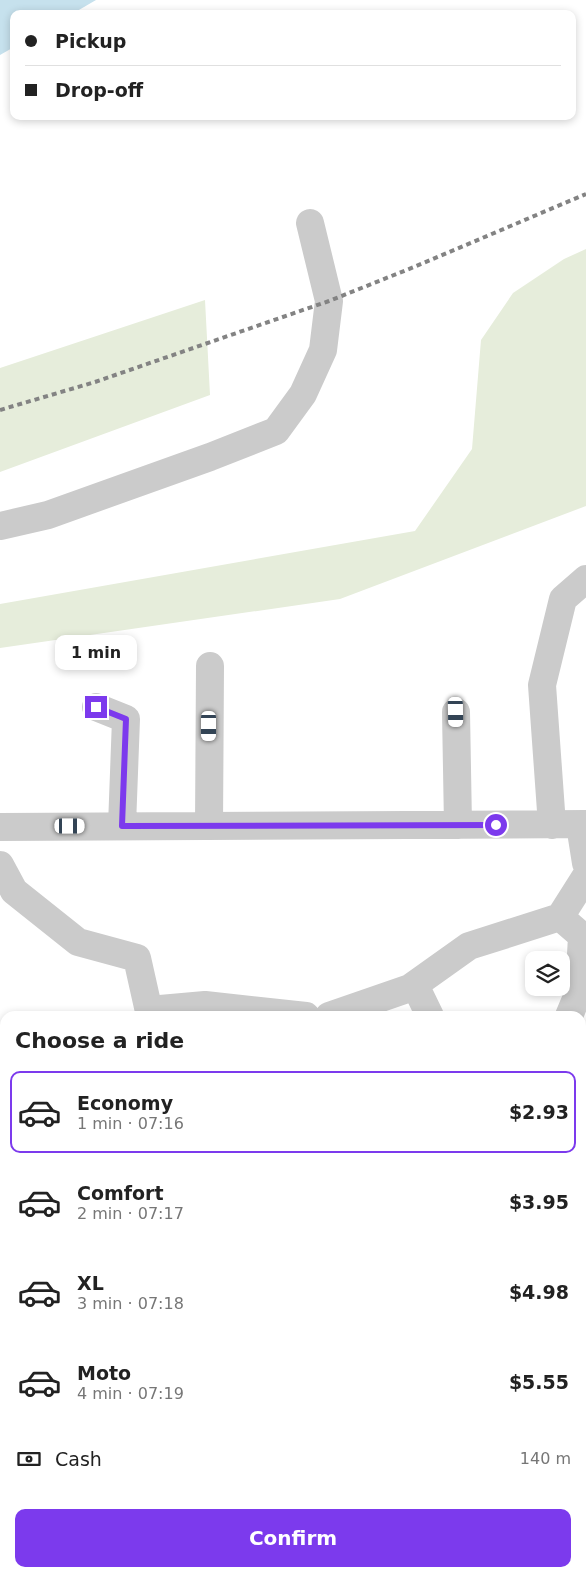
<!DOCTYPE html>
<meta charset="utf-8">
<style>
body{margin:0;font-family:"DejaVu Sans",sans-serif;background:#f2f2f2;color:#222;height:100vh;display:flex;flex-direction:column;font-size:19px;white-space:nowrap}
*{box-sizing:border-box;margin:0}
p{font-size:16px;color:#767676}
.icon{flex:none;width:28px;height:28px;fill:none;stroke:currentColor;stroke-width:2;stroke-linecap:round;stroke-linejoin:round}
.map{position:relative;flex:1;overflow:hidden}
.drawer{position:absolute;left:0px;top:1011px;width:586px;height:566px;display:flex;flex-direction:column;background:#fff;border-radius:15px 15px 0 0;box-shadow:0 2px 8px #0003}
.drawer>*{flex:none}
.banner{position:absolute;left:10px;top:10px;width:566px;height:110px;border-radius:10px;box-shadow:0 2px 8px #0003;display:grid;align-content:center;height:110px;padding:0 15px;background:#fff}
.controls{position:absolute;left:525px;top:951px;display:grid;gap:10px}
.controls a{display:grid;place-items:center;width:45px;height:45px;border-radius:10px;background:#fff;box-shadow:0 2px 8px #0003;font-size:25px}
.end{position:absolute;width:22px;height:22px;margin:-11px;border:6px solid #7c3aed;background:#fff;box-shadow:0 0 0 2px #fff}
.from{border-radius:50%}
.bubble{position:absolute;height:35px;border-radius:10px;background:#fff;box-shadow:0 2px 8px #0003;font-size:16px;font-weight:700;line-height:35px;text-align:center}
.car{position:absolute;width:15px;height:30px;margin:-15px -8px;border-radius:6px;box-shadow:0 0 4px 1px #0007;background:linear-gradient(#fff 24%,#345 0 40%,#fff 0 76%,#345 0 86%,#fff 0)}
.banner b{display:flex;align-items:center;gap:18px;height:48px;font-size:19px}
.banner b+b{border-top:1px solid #e0e0e0}
.banner i{width:12px;height:12px;background:#222}
ul{padding:0;list-style:none}
li{display:flex;align-items:center;gap:15px;height:82px;margin:0 10px 8px;padding:0 5px;border:2px solid transparent;border-radius:10px}
li div{flex:1}
li b{display:block;font-size:19px}
li em{font-style:normal;font-weight:700}
li.active{border-color:#7c3aed}
li>.icon{width:45px;height:45px;stroke-width:1.5}
h2{padding:0 15px;font-size:22px;line-height:60px}
.pay{display:flex;align-items:center;gap:12px;height:55px;padding:0 15px;font-size:19px}
.pay p{margin-inline-start:auto}
.primary-button{display:flex;gap:10px;margin-top:auto;padding:10px 15px}
.primary-button a{flex:1;height:58px;border-radius:10px;background:#7c3aed;color:#fff;font-size:20px;font-weight:700;line-height:58px;text-align:center}
.map>svg:first-child{display:block}
.green{fill:#e6eddb}
.water{fill:#c6e1ed}
.lines{fill:none;stroke-linecap:round;stroke-linejoin:round}
.minor{stroke:#cbcbcb;stroke-width:28}
.rail{stroke:#838383;stroke-width:4;stroke-dasharray:5 4;stroke-linecap:butt}
.route{stroke:#7c3aed;stroke-width:6}
</style>
<div class="map">
<svg width="586" height="1577" viewBox="0 0 586 1577">
<rect width="100%" height="100%" fill="#fff"/>
<path class="green" d="M586,249V506L340,599L0,648V604L415,531L472,449L481,340L513,293L564,259Z
M205,300L210,395L0,472V368Z"/>
<path class="water" d="M0,0H96L72,14H14V47L0,55Z"/>
<g class="lines">
<path class="minor" d="M0,526L48,515L210,457L276,431L303,394L323,350L329,301L310,223
M96,707L126,719L122,826
M456,712L458,825
M552,825L542,685L563,599L586,579
M580,825L586,863
M209,826L210,666
M0,827L586,824
M0,865L14,891L78,942L137,958L150,1016
M560,917L582,936L579,992L569,1016
M415,985L430,1016
M149,1010L205,1005L306,1016
M329,1016L410,988L469,946L560,917L586,876
M581,1085L586,1113
M1,1163L5,1162
M581,1171L586,1161
M581,1309L586,1307
M0,1334H5
M0,1359L5,1361
M581,1435H586"/>
<path class="rail" d="M0,410L95,382L329,301L414,267L586,194
M581,1246L586,1245
M0,1278H5
M0,1294H5"/>
</g>
<g class="lines">
<path class="route" d="M96,707L126,719L122,826L496,825"/>
</g>
</svg>
<div class="controls">
<a><svg class="icon" aria-label="layers" viewBox="0 0 24 24"><path d="M12 4l9 5-9 5-9-5zM3 14l9 5 9-5"/></svg></a>
</div>
<i class="end from" style="left:496px;top:825px"></i>
<i class="end" style="left:96px;top:707px"></i>
<div class="bubble" style="left:55px;top:635px;width:82px">1 min</div>
<i class="car" style="left:456px;top:712px;rotate:179deg"></i>
<i class="car" style="left:209px;top:726px;rotate:180deg"></i>
<i class="car" style="left:70px;top:826px;rotate:90deg"></i>
<div class="banner">
<b><i class="from"></i>Pickup</b>
<b><i></i>Drop-off</b>
</div>
<section class="drawer">
<h2>Choose a ride</h2>
<ul>
<li class="active"><svg class="icon" aria-label="car" viewBox="0 0 24 24"><path d="M5 17H2v-5l4-1 3-4h7l3 4 3 1v5h-3M9 17h6M6 11h13"/><circle cx="7" cy="17" r="2"/><circle cx="17" cy="17" r="2"/></svg><div><b>Economy</b><p>1 min · 07:16</p></div><em>$2.93</em></li>
<li><svg class="icon" aria-label="car" viewBox="0 0 24 24"><path d="M5 17H2v-5l4-1 3-4h7l3 4 3 1v5h-3M9 17h6M6 11h13"/><circle cx="7" cy="17" r="2"/><circle cx="17" cy="17" r="2"/></svg><div><b>Comfort</b><p>2 min · 07:17</p></div><em>$3.95</em></li>
<li><svg class="icon" aria-label="car" viewBox="0 0 24 24"><path d="M5 17H2v-5l4-1 3-4h7l3 4 3 1v5h-3M9 17h6M6 11h13"/><circle cx="7" cy="17" r="2"/><circle cx="17" cy="17" r="2"/></svg><div><b>XL</b><p>3 min · 07:18</p></div><em>$4.98</em></li>
<li><svg class="icon" aria-label="car" viewBox="0 0 24 24"><path d="M5 17H2v-5l4-1 3-4h7l3 4 3 1v5h-3M9 17h6M6 11h13"/><circle cx="7" cy="17" r="2"/><circle cx="17" cy="17" r="2"/></svg><div><b>Moto</b><p>4 min · 07:19</p></div><em>$5.55</em></li>
</ul>
<div class="pay"><svg class="icon" aria-label="cash" viewBox="0 0 24 24"><path d="M3 7h18v10H3z"/><circle cx="12" cy="12" r="2"/></svg>Cash<p>140 m</p></div>
<div class="primary-button"><a>Confirm</a></div>
</section>
</div>
